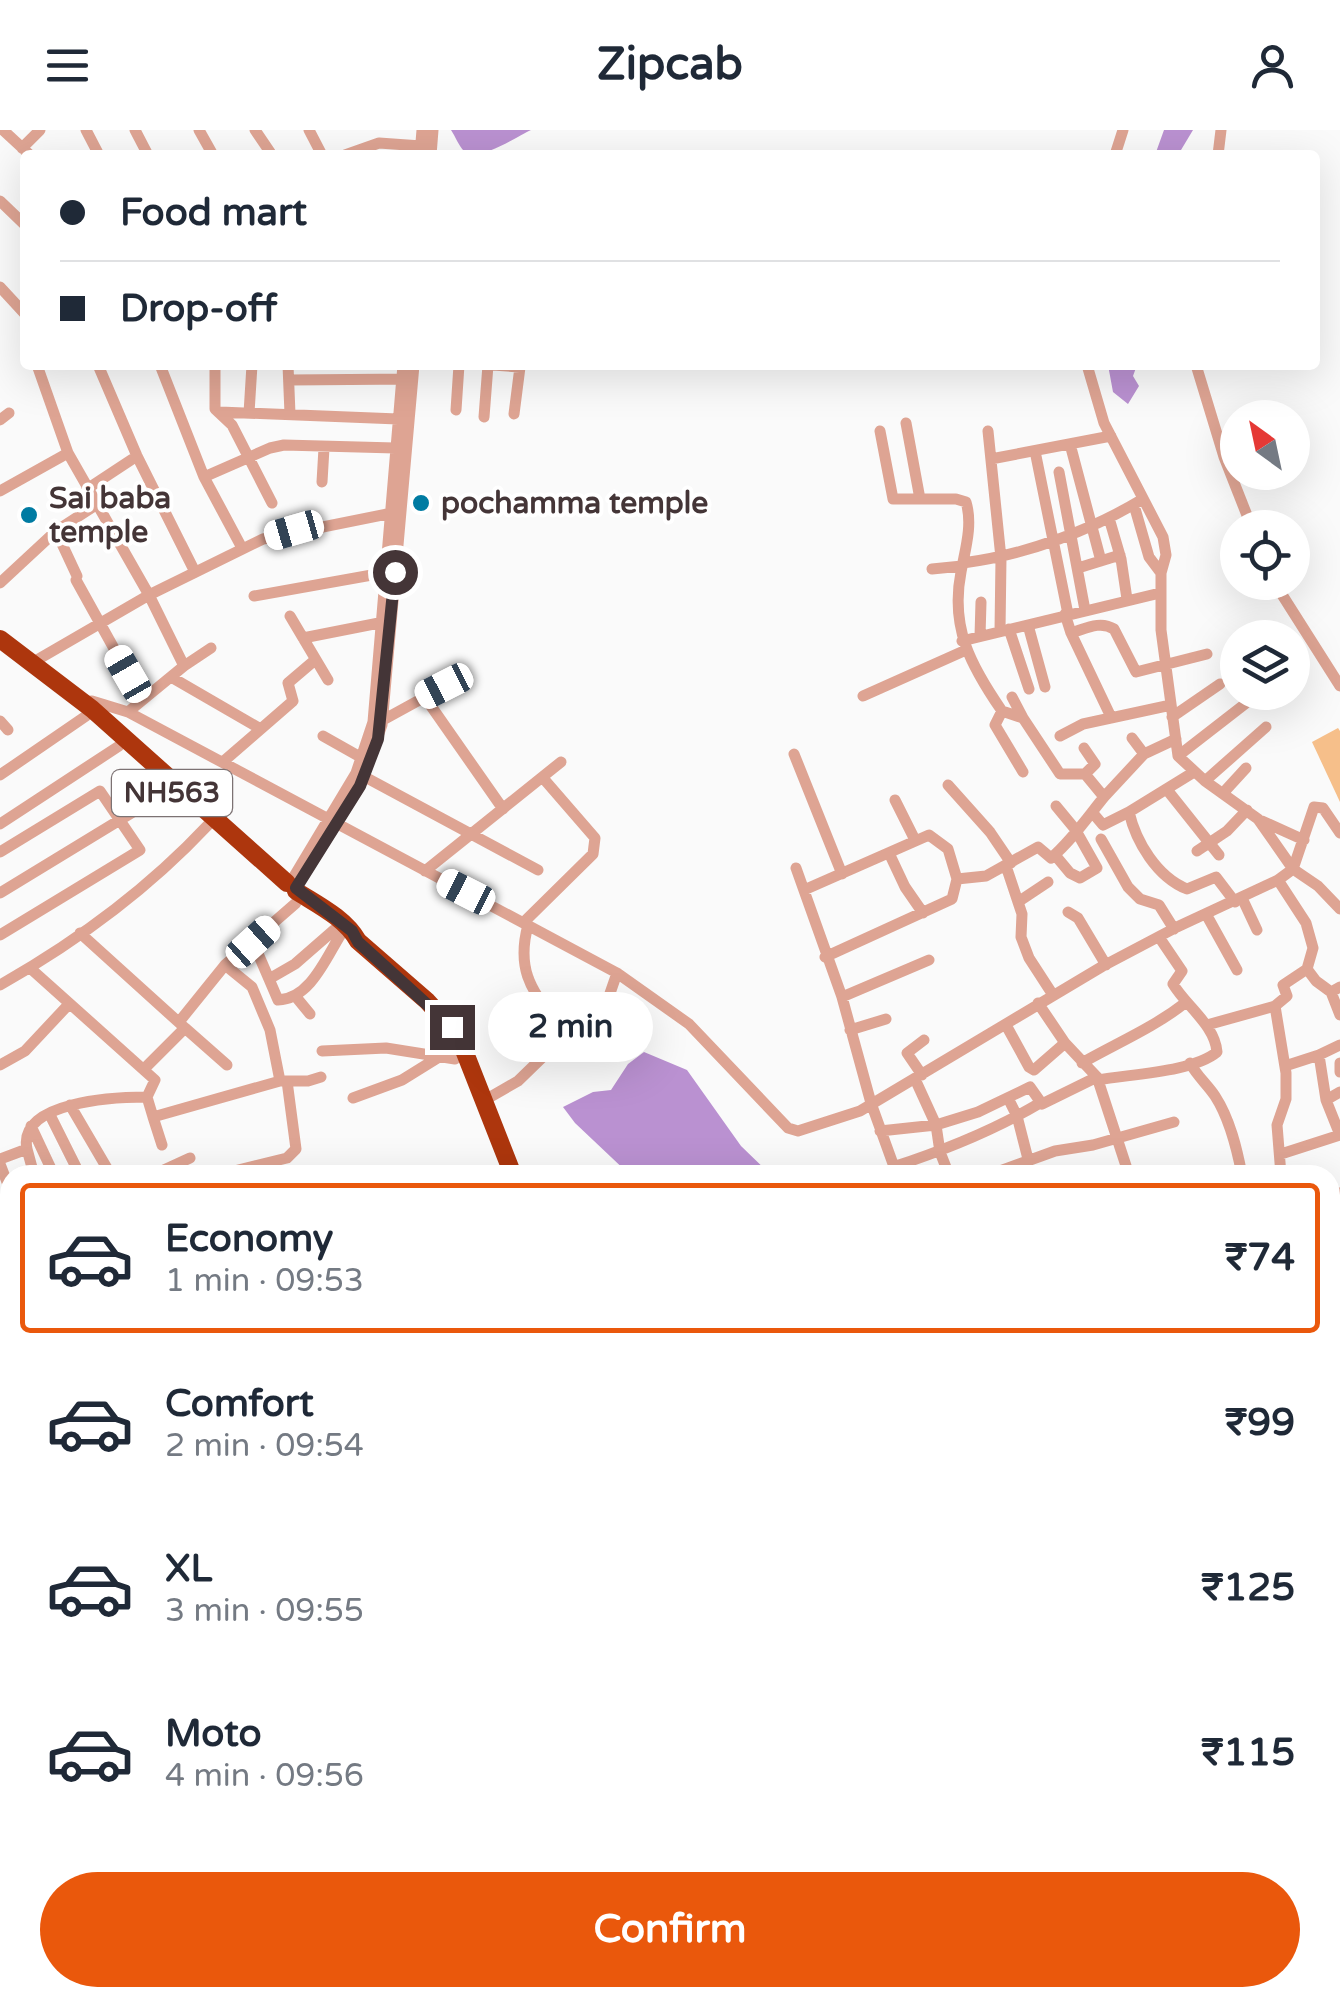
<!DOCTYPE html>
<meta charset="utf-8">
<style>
body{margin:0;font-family:"Varela Round",sans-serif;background:#f6f6f7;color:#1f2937;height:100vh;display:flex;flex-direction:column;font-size:38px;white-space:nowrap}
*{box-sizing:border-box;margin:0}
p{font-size:32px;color:#747a83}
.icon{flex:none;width:55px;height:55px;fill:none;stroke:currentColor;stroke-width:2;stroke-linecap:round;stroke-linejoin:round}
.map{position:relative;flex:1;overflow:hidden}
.details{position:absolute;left:0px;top:1035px;width:1340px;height:842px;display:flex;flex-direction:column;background:#fff;border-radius:30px 30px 0 0;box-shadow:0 10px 40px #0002}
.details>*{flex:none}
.guide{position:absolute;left:20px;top:20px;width:1300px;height:220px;border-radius:10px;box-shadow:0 10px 40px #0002;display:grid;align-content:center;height:220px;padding:0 40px;background:#fff}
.needle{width:65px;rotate:327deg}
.fabs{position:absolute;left:1220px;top:270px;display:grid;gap:20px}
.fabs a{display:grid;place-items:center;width:90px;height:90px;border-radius:50%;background:#fff;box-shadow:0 10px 40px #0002;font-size:50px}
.end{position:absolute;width:45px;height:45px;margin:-22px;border:12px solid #443537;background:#fff;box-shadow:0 0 0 5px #fff}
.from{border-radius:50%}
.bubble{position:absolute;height:70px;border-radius:35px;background:#fff;box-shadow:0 10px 40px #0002;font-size:32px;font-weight:700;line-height:70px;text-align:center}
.car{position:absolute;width:30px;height:60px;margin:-30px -15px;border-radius:12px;box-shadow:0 0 8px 2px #0007;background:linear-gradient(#fff 24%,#345 0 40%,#fff 0 76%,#345 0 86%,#fff 0)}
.guide b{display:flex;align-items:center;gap:35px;height:95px;font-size:38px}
.guide b+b{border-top:2px solid #e0e1e3}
.guide i{width:25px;height:25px;background:#1f2937}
ul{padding:18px 0 0;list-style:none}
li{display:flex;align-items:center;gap:30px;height:150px;margin:0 20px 15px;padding:0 20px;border:5px solid transparent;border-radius:10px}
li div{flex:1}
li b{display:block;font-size:38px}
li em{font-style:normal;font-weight:700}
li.selected{border-color:#ea580c}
li>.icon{width:90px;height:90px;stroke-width:1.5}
.cta{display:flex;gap:20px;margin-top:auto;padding:20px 40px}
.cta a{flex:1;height:115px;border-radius:60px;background:#ea580c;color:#fff;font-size:40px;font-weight:700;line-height:115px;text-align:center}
header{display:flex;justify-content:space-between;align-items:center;height:130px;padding:0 40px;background:#fff;font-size:45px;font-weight:700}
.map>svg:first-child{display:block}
.green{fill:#f6bf8a}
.water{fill:#ba91d1}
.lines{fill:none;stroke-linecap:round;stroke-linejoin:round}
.minor{stroke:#dea493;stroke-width:11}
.highway{stroke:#ad360d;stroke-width:18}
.route{stroke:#443537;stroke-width:12}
.poi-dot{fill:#007ba2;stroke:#fff;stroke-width:4}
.labels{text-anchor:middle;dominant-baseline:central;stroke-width:8;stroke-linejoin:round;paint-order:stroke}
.shield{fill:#fff;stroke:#7c7273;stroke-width:2.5}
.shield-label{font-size:28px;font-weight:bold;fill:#443537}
.poi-label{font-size:30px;font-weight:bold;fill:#443537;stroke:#fff;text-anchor:start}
</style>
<header><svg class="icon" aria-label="menu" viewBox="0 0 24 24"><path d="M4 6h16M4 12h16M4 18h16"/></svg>Zipcab<svg class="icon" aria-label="person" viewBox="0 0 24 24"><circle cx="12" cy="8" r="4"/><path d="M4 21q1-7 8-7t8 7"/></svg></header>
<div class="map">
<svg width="1340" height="1877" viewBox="0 0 1340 1877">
<rect width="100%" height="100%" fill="#fafafa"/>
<path class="green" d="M1338,598L1340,601V672L1312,612Z"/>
<path class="water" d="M451,0H531C516,7 477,33 464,21C459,16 455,6 451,0Z
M1164,0H1193L1178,25H1155Z
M1108,235H1137L1133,246L1139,256L1128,274L1113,262Z
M644,922L687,940L741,1016L771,1045H630L575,993L563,977L593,962L611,960L628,934Z"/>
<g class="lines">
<path class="minor" d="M3,0L30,25
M86,0L99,25
M135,0L148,25
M199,0L213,25
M255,0L272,25
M309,0L322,25
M22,18L40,0
M345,25L379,13L421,16
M420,25L422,0
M431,25L433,0
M1115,25L1123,0
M1218,25L1221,0
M0,71L25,95
M0,157L25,184
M37,235L68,323L149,465L184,536
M98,235L137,326L195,442
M160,235L204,347L242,418
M215,235V279L232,295L272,373
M288,235L290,284
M493,235L520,237L514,284
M1087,235L1104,293L1163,407L1166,425L1161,443V500L1178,626L1205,651L1258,689L1293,739L1318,756L1340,779
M1196,235L1224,327L1252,398
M289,250L410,249
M456,280L459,235
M220,282L398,289
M249,283L252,235
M484,287L488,235
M0,290L9,283
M906,293L920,369
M880,301L893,369H956L966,372C973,395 965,420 961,442C950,498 971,536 1002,581L1023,588L1060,644H1085L1104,667L1144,624L1176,609
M988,301L1001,428L1000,501
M1070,314L1101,431
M1035,321L1068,484
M991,329L1111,306
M1059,342L1085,480
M204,347L270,318L284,315L395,318
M322,352L324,318
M87,359L137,326
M0,361L68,323
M1134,375L1149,427L1161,443
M1109,388L1121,429L1127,469
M56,401L77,446
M963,433C1025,425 1090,401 1143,369
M1078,438L1120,425
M932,439L962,436
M76,450L142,569
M1274,452L1340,556
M0,453L56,401L96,375
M254,466L383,443
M1065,484L1071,503L1111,587
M290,486L328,550
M1028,495L1045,557
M1009,499L1029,559
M1071,503C1085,499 1100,490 1114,499L1136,542L1207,524
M980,506L981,472
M303,508L379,493
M962,511L1160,463
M30,534L149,465L263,409L392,383
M171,547L259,598
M424,566L503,679
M863,566L966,520
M1012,567L1023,588
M84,572L92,571L128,582L617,843L689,894L788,998L798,1001L860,981L1103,836L1177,797L1278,750L1293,739L1314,677L1323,678L1340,703
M1002,581L995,595L1023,642
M128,582L184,536L211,518
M1172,587L1220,554
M383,590L465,545
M0,591L8,600
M323,606L362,628
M1060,606L1083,594L1171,575
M1132,608L1144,624
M1084,618L1095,634L1085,644
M794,624L842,744
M1178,626L1245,574
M224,631L293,571L288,553L315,530
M1194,642L1129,682C1136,712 1157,747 1187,759L1216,747L1235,772
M0,645L86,586
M365,647L538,740
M1205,651L1266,597
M948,655L990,702L1011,733
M1168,661L1219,725
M1224,662L1246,638
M895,670L915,710
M1092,682L1103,695L1129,682
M1262,691L1304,710
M0,694L119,616
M1101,709L1128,757L1140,769L1159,775L1174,799
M1197,721L1227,701L1247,680
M0,722L100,661L140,720L0,805
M889,723L905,757L923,783
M1055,725L1070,743L1080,748L1097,738L1075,699L1056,676
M1006,736L1022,784L1021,807L1029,828L1053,865
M796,738L842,867L871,973L897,1045
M425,741L561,632
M1278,750L1306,793L1313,818L1307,839L1316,851L1331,862L1340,857
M290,753L356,643L373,592L403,235
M296,758L360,656L382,595L414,235
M804,760L929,705L948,719L957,749
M0,763L169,660
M1242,768L1257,800
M1018,772L1048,752
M1068,782L1078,788L1106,835
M1206,784L1237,840
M523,793L593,724L595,708L543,648
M528,795C517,836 529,859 555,890L553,917
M80,803L185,898L144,939
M253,812L269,849L295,834L334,800
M825,827L952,769L957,749L986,746L1038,717L1051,728C1071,711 1087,688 1104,667
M225,835L252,857L270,900L280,951
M30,838L155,950L147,967
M269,849L278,870C310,869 326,828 341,804
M0,855C76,812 148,759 208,695
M1331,862L1340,885
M296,867L310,884
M842,867L929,830
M1038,873L1065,913L1097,947L1129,1045
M179,892L225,835L296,773
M1006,895L1029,937L1034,940L1065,913
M1207,895L1275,876
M185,898L227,935
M850,900L886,889
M322,921L386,918L455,929
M1319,925L1340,915
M1082,933C1117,913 1153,898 1185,873
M1190,933C1197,946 1207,954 1215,966C1230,989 1237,1019 1242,1045
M1340,933V942
M0,935L25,921L69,874
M922,945L907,923L924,910
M915,949L936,995L940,1022L949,1045
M1098,950C1131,944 1193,942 1217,922C1215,895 1186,876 1173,854L1182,841L1159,807
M353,968L402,950L439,927
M1008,968L1017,986L1028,1029
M485,970L518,951L553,917L591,889L607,872L617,843
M1326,970L1340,962
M70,975L111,1045
M50,985L80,1045
M153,987L162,1015
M31,996L54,1045
M880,1001L936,995L978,982L1030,957L1042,974L1097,947
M27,1019L34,1045
M1281,1024L1340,1005L1326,970L1319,925L1285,936
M0,1029L27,1019C17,971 117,967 147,967L153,987L280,951H308L321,947
M0,1034L10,1060
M893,1037C945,1020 993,1001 1040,973
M153,1045L190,1028
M218,1045L287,1028L296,1019L287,951
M989,1045L1055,1021L1093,1015L1174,992
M1112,1045L1127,1039
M1281,1045L1277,995L1286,969V943L1275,876L1287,866L1283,855L1307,839
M1330,1063H1340
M1330,1146L1340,1144
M4,1160L10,1173
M1330,1214L1340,1211
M0,1222L10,1242
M0,1259L10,1254
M0,1311L10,1330
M0,1381L10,1373
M0,1444L10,1434
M0,1477L10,1494
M0,1585L10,1600
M0,1612L10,1610
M0,1659L10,1668
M1330,1745L1340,1756
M0,1746L10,1733
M1330,1809L1340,1802
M0,1811L10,1814
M59,1868L69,1877
M140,1868L144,1877
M268,1868L279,1877
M314,1868L323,1877
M489,1868L500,1877
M673,1868L678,1871L685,1868
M743,1868L746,1877
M988,1868L992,1877
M1316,1868L1322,1877
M76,1877L82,1868
M114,1877L121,1868
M210,1877L217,1868
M339,1877L350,1868
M392,1877L401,1868
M522,1877L531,1868
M557,1877L567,1868
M639,1877L657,1868
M940,1877L957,1868
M1065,1877L1068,1868
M1238,1877L1250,1868"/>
<path class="highway" d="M0,509L92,579L287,753
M296,761C318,775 345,788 358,811L427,871L458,905L513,1045
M788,1868L791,1877
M802,1868L806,1877"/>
</g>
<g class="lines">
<path class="route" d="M395,442L378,609L360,656L296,758L352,801L358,812L452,897"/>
</g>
<g class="poi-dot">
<circle cx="421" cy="373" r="10"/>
<circle cx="29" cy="385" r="10"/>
</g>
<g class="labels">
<rect class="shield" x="112" y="640" width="120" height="46" rx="8"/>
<g class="shield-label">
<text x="172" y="663">NH563</text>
</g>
<g class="poi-label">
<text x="49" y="368">Sai baba<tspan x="49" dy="34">temple</tspan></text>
<text x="441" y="373">pochamma temple</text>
</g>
</g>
</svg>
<div class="fabs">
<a><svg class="needle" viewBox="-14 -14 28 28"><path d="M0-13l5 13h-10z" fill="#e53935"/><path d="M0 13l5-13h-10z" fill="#747a83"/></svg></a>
<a><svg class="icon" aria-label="locate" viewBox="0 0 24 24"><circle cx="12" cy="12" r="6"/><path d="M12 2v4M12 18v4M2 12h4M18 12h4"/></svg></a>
<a><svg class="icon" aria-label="layers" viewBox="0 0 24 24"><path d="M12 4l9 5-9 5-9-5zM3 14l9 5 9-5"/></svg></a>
</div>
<i class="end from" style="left:395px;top:442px"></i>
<i class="end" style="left:452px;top:897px"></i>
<div class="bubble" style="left:488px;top:862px;width:165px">2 min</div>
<i class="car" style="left:294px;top:400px;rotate:254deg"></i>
<i class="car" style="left:128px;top:544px;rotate:330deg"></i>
<i class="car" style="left:444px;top:556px;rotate:243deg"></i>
<i class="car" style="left:466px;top:762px;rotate:297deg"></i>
<i class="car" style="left:253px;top:812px;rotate:48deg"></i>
<div class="guide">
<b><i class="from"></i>Food mart</b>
<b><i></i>Drop-off</b>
</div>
<section class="details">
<ul>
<li class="selected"><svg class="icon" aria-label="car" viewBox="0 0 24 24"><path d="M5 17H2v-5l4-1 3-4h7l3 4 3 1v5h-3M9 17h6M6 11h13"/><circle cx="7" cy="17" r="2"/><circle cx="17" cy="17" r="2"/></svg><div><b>Economy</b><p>1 min · 09:53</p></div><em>₹74</em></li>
<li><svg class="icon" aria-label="car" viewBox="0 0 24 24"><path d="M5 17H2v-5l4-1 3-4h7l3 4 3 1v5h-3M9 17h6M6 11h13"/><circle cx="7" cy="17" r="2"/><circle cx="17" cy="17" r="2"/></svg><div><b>Comfort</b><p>2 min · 09:54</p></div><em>₹99</em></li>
<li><svg class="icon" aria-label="car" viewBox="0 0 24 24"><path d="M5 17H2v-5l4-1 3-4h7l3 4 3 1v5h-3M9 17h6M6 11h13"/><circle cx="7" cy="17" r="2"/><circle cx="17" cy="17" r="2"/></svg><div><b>XL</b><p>3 min · 09:55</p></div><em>₹125</em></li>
<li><svg class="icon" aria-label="car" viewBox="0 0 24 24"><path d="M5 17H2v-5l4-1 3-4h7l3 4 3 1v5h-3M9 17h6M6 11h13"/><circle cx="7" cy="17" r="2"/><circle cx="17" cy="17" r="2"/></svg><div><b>Moto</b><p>4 min · 09:56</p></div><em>₹115</em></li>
</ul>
<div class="cta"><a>Confirm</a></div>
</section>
</div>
